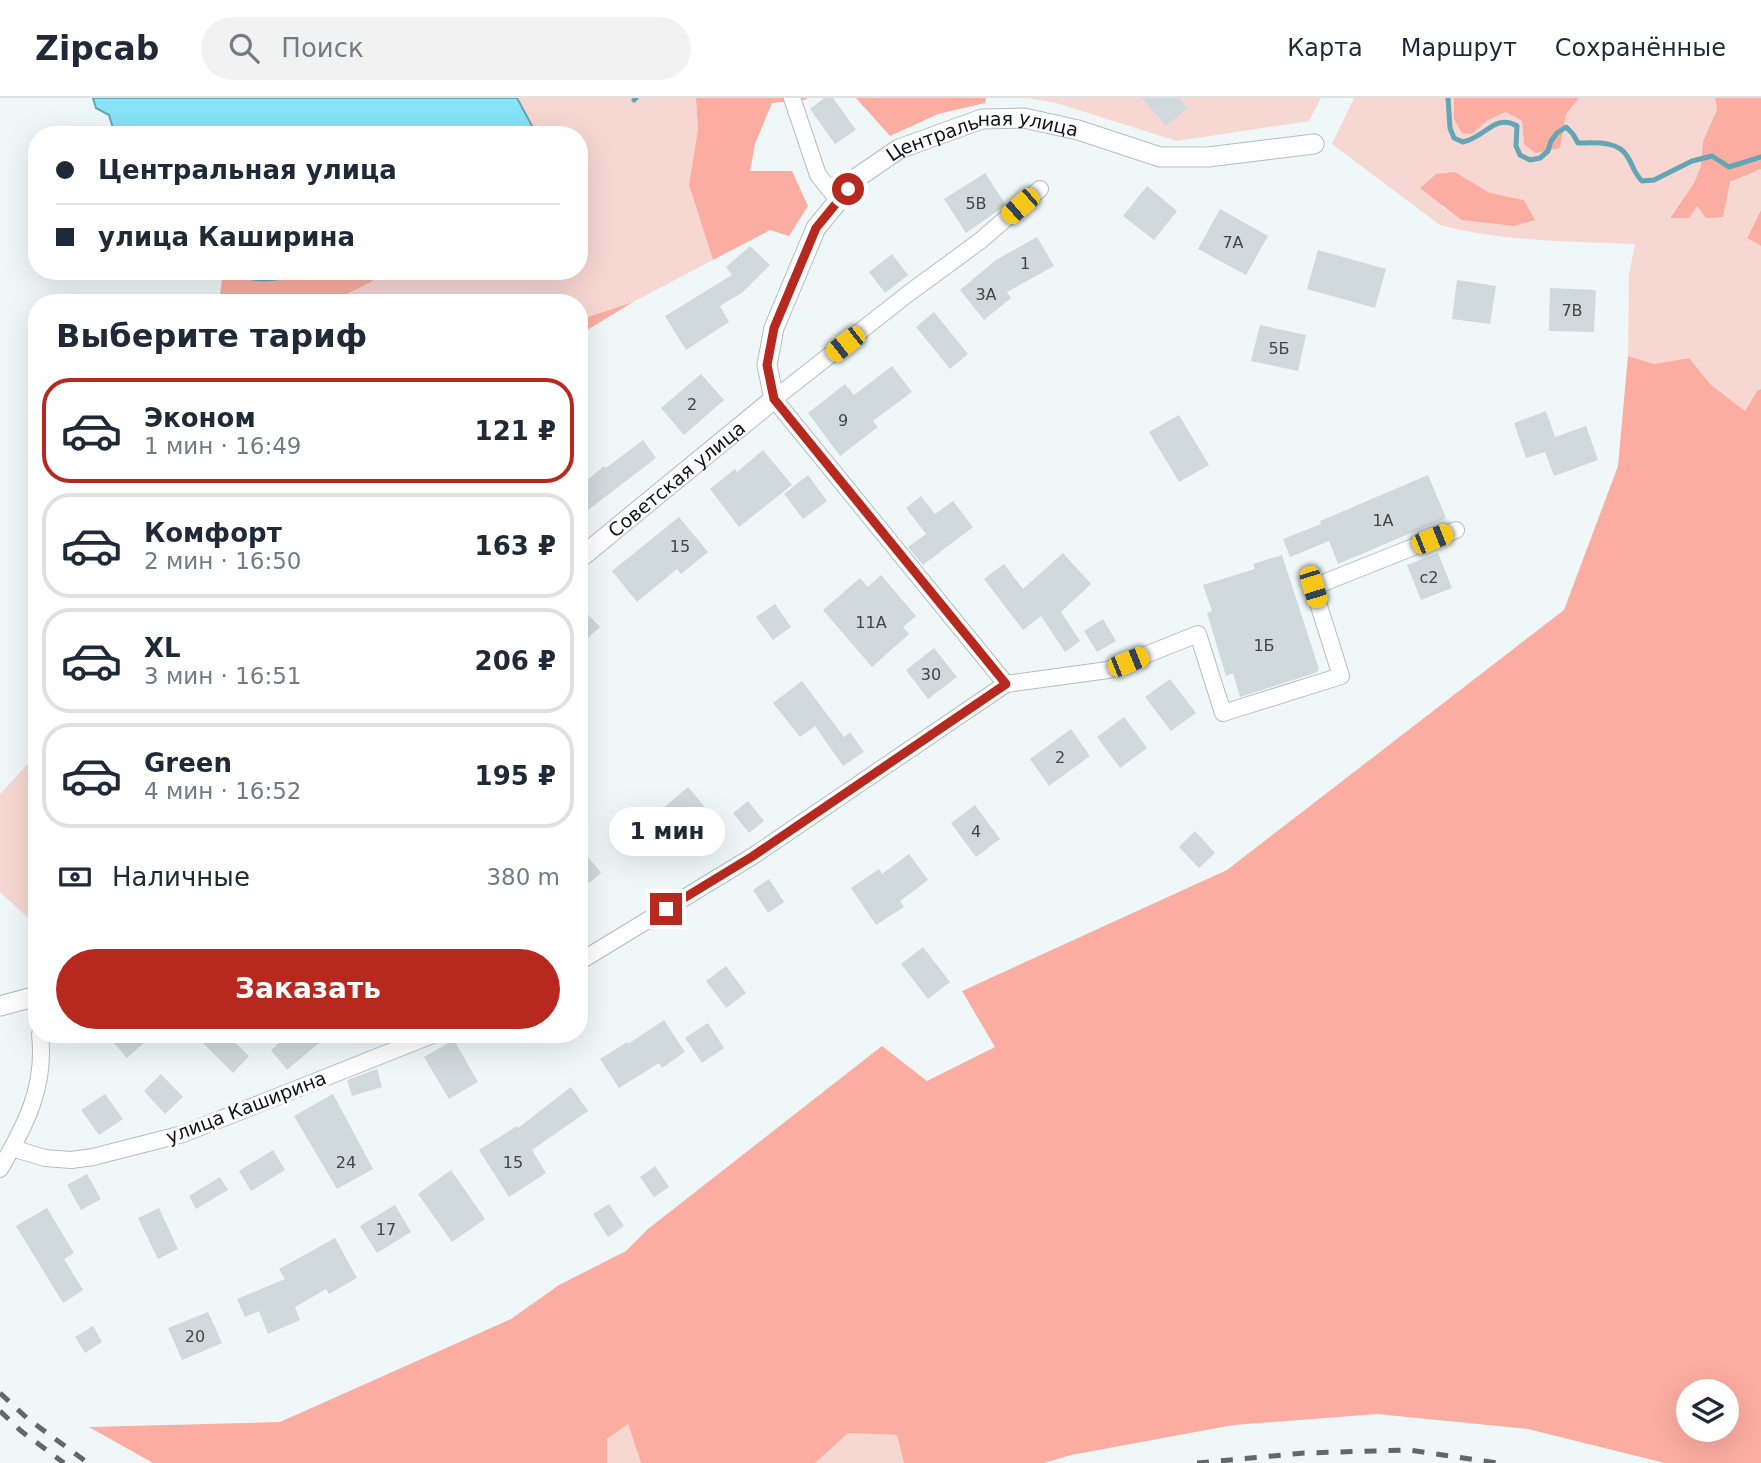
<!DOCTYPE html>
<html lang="ru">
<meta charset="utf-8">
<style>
body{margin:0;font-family:"DejaVu Sans",sans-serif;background:#f2f2f3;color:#1f2937;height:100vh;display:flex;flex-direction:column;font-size:26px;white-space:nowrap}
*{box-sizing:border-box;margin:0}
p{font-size:23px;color:#747a83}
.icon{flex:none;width:38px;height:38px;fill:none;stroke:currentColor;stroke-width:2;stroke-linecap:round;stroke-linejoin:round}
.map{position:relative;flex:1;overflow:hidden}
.panel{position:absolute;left:28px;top:196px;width:560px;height:749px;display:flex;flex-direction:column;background:#fff;border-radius:28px;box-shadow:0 7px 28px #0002}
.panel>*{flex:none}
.hud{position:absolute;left:28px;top:28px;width:560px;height:154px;border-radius:28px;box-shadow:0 7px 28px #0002;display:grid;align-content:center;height:154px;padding:0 28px;background:#fff}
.tools{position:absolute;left:1676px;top:1281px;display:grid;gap:14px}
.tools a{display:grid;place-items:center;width:63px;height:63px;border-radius:50%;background:#fff;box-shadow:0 7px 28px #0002;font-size:35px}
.end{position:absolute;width:32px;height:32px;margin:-16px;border:9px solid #b7291f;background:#fff;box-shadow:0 0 0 4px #fff}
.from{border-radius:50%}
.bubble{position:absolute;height:49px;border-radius:24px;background:#fff;box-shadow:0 7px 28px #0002;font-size:23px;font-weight:800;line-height:49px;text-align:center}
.car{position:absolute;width:21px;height:42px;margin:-21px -10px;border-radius:9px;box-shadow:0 0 5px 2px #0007;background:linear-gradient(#f5c518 24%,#345 0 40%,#f5c518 0 76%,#345 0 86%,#f5c518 0)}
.hud b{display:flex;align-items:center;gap:24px;height:66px;font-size:26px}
.hud b+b{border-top:2px solid #e0e1e3}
.hud i{width:18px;height:18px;background:#1f2937}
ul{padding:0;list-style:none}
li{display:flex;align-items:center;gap:21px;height:105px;margin:0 14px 10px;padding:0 14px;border:4px solid #e0e1e3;border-radius:28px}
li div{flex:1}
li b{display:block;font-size:26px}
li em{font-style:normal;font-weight:800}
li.selected{border-color:#b7291f}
li>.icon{width:63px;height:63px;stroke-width:1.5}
h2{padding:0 28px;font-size:32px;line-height:84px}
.pay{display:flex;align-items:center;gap:18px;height:77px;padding:0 28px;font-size:26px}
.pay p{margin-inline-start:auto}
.primary-button{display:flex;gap:14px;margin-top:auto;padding:14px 28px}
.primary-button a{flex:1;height:80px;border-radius:42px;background:#b7291f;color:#fff;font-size:28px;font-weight:800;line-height:80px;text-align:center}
header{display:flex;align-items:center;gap:42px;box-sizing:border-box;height:98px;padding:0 35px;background:#fff;border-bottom:2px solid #e0e1e3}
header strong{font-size:33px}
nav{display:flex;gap:38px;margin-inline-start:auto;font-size:24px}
.search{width:490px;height:63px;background:#f2f2f3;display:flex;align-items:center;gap:18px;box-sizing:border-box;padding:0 24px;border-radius:38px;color:#747a83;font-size:26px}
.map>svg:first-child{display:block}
.green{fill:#f7d7d2;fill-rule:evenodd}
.forest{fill:#fbada1;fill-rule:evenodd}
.water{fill:#86e3f8;stroke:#63a5b4;stroke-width:2}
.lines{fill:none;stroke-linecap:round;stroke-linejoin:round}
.stream{stroke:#63a5b4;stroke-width:5}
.building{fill:#d0d9db}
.minor-casing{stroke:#b5bdbf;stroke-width:18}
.tertiary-casing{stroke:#b5bdbf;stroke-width:21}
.minor{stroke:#fff;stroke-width:16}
.tertiary{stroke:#fff;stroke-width:19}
.rail{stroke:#626768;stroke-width:5;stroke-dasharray:12 12;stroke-linecap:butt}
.route{stroke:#b7291f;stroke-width:9}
.labels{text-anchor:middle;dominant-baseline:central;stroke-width:6;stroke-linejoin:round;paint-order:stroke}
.number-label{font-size:16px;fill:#414546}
.street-label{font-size:19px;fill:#111415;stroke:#fff}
</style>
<header>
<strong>Zipcab</strong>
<div class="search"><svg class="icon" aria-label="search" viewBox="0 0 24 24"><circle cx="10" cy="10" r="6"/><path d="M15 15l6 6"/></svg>Поиск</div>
<nav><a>Карта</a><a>Маршрут</a><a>Сохранённые</a></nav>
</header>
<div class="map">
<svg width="1761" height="1365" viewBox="0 0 1761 1365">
<rect width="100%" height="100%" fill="#eff7f9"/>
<path class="green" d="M517,0H696L698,31L689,87L713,162L633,204L579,222V205H329L371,184L384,173H579V37H537Z
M1027,0H1321L1309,23L1177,43L1056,5Z
M1354,0H1454V21L1472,36L1488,22L1506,14L1522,23L1524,46L1560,50L1566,16L1579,0H1715L1717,12L1703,43L1701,68L1694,85L1670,119L1688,120C1706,95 1733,82 1761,71V112L1747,139L1761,148V291L1757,293L1745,313L1710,286L1689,260L1654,266L1628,258L1629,177L1635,146C1570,143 1503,144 1440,127L1332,46ZM1455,74L1490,95L1524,102L1514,128L1461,122L1441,108Z
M37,656V828L0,794V696Z
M628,1326L641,1365H607V1341Z
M847,1335L897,1337L904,1365H815Z"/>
<path class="forest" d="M696,0H808L804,2L772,5L755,46L750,73H792L808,108L789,138L770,132L713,162L689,87L698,31Z
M856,0H986L985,5L938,16L890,38Z
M1454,0H1579L1566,16L1560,50L1535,55L1524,46L1522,23L1506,14L1488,22L1472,36L1462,35L1454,21Z
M1715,0H1761V71L1730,84L1723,119L1706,120L1697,108L1689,120H1670L1694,85L1701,68L1703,43L1717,12Z
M1455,74L1490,95L1524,102L1535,122L1514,128L1461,122L1420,90L1436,76Z
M1761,112V148L1747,140Z
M223,173H234L242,179L282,182L303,173H312L326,179L355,173H384L371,184L329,205H219Z
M633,204L579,237V222Z
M1628,258L1654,266L1689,260L1710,286L1745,313L1757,293L1761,291V1365H1665L1528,1331L1377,1316L1233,1327L1071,1357L1044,1365H904L897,1337L848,1335L815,1365H641L628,1326L607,1341V1365H153L89,1329L280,1324L511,1221L559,1187L626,1153L648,1131L882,948L927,983L995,949L962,893L1227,772L1564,512L1618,368ZM1689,1293H1727V1332H1689Z"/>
<path class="water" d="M93,0H517L537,37H115L109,17L96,10Z
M234,173H303C281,182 255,189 234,173Z"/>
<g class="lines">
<path class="stream" d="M1448,0L1450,30L1454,40L1463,44C1486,39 1495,15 1517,28L1516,48L1520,57L1530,62L1540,60L1548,53L1551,43L1557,35L1566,29L1573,36L1578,45C1593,45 1618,42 1627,58C1633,67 1634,75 1642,83L1654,82L1692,63L1712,58L1729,69L1761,59
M634,2L636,0"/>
</g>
<path class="building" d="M824,0H833L856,32L835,46L810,11Z
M1142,0H1179L1187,10L1166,28Z
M985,75L1006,107L966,135L944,101Z
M1147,88L1177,113L1154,142L1123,118Z
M1220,111L1268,138L1246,177L1198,151Z
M1037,139L1054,168L1007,194L1011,200L984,222L960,192L996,162Z
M750,148L770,167L743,194L720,208L729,224L686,252L665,218L732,177L726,169Z
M1318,152L1386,171L1375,210L1307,191Z
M892,156L908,177L885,195L869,174Z
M1457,182L1496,188L1490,226L1452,221Z
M1550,190L1596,192L1594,234L1549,233Z
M934,214L968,256L950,271L916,229Z
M1260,227L1306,237L1298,273L1251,263Z
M892,268L912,294L873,323L878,329L840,358L808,315L845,286L854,297Z
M701,276L724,302L684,337L661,310Z
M1546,313L1555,339L1586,328L1598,362L1554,378L1545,354L1526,360L1514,325Z
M1179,317L1209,367L1179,384L1149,334Z
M643,342L656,360L579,419V389L604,368L606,370Z
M763,352L792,387L739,429L710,391L735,371L737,374Z
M808,377L827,403L803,421L784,396Z
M1428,377L1446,420L1338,466L1329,443L1290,459L1283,441L1321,426L1320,423Z
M921,398L935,416L953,403L973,429L923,467L908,449L926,436L906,410Z
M679,419L708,454L681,476L677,471L637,504L612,473Z
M1063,455L1091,486L1061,514L1080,543L1065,554L1041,518L1023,532L984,481L1004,466L1023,491Z
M1438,455L1452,490L1421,502L1407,467Z
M1282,457L1319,571L1317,572L1318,574L1240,599L1233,575L1226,578L1207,515L1212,513L1203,487L1255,471L1253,466Z
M881,477L916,518L903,529L909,536L872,569L823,512L860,480L868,489Z
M775,506L791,529L773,542L756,519Z
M579,507L600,529L579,548Z
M1103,521L1116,543L1097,554L1084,533Z
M934,550L957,579L928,601L906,572Z
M1170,581L1196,615L1171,633L1145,599Z
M802,583L844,639L850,634L864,654L843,668L815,628L800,639L773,605Z
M1124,619L1147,650L1120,670L1097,639Z
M1071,631L1090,658L1049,688L1030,661Z
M688,689L714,720L689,741L663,710Z
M748,703L764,723L749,735L733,715Z
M975,707L1000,741L976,759L951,725Z
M1195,733L1215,755L1199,770L1179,749Z
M579,748L601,775L579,793Z
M909,756L928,782L900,803L904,809L876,827L851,790L879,771L882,776Z
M769,781L784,804L768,815L753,792Z
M923,849L950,884L928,901L901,866Z
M726,868L746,895L726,910L706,883Z
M664,922L685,954L662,970L659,965L619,990L600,961L627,944L628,946Z
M708,925L724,950L702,965L685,940Z
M106,936H154L127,960Z
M211,936H226L249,958L233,975L203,945Z
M289,936H312L319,945L287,972L271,952Z
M454,942L478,984L449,1001L424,959Z
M377,971L382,989L352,998L347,982Z
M161,976L183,999L165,1016L144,993Z
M571,989L588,1013L532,1052L546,1075L509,1099L479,1052L517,1028L518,1030Z
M105,996L123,1021L99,1037L81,1012Z
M333,996L373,1071L337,1091L294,1018Z
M273,1052L285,1072L251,1093L239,1073Z
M655,1068L669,1089L654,1099L640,1079Z
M451,1072L485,1121L452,1144L418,1096Z
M87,1076L101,1101L81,1112L67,1087Z
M220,1079L228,1092L196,1111L189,1098Z
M609,1106L624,1128L608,1139L593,1116Z
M395,1107L411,1134L377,1155L360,1128Z
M47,1110L74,1155L64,1161L83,1192L63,1205L16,1128Z
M159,1110L178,1151L158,1161L138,1120Z
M335,1140L357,1180L329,1196L326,1191L295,1209L300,1222L268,1236L259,1213L245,1219L237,1201L285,1181L279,1171Z
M208,1214L222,1245L182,1262L168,1230Z
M93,1228L102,1244L85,1255L75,1239Z"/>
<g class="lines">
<defs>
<path id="minor" d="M792,0L818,77L838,102
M1006,586L774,301L909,195L980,143L1040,91
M579,864L753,758L1006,586L1108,572L1198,536L1223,615L1341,578L1313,489L1456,432
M12,1050L45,1060L71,1062L93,1059L183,1036L435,936
M0,1071C26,1027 46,988 40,936"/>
<g id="tertiary">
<path id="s1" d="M579,461L774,301L767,267L774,230L816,130L858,79L899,51L982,21L1024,20L1078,32L1160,59H1208L1314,46"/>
<path d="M0,908L37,898"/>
</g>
</defs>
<use href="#minor" class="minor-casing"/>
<use href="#tertiary" class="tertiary-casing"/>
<use href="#minor" class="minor"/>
<use href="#tertiary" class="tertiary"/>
<path class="rail" d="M0,1295L28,1321L88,1365
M0,1313L21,1333L64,1365
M1197,1365L1304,1355L1409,1352L1497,1365"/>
</g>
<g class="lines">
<path class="route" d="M666,811L753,758L1006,586L774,301L767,267L774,230L816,130L848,91"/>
</g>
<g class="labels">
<g class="number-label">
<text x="976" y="105">5В</text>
<text x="1233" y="144">7А</text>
<text x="1025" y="165">1</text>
<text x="986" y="196">3А</text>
<text x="1572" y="212">7В</text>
<text x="1279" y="250">5Б</text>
<text x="692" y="306">2</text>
<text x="843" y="322">9</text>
<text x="1383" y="422">1А</text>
<text x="680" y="448">15</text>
<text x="1429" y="479">с2</text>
<text x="871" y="524">11А</text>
<text x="1264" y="547">1Б</text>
<text x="931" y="576">30</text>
<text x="1060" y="659">2</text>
<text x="976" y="733">4</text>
<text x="346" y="1064">24</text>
<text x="513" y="1064">15</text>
<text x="386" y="1131">17</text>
<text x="195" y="1238">20</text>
</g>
<g class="street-label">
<text stroke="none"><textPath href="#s1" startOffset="635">Центральная улица</textPath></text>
<text stroke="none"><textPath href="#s1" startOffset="126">Советская улица</textPath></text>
<text transform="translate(246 1009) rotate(-21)">улица Каширина</text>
</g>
</g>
</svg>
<div class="tools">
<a><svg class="icon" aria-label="layers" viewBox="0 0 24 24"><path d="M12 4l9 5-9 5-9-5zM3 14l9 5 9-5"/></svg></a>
</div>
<i class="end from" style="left:848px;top:91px"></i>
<i class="end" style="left:666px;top:811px"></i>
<div class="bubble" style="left:609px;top:709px;width:116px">1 мин</div>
<i class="car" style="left:1020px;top:108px;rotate:229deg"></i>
<i class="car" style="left:845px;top:246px;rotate:232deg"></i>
<i class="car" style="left:1432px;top:441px;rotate:68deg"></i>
<i class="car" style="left:1313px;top:489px;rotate:163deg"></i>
<i class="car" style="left:1128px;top:564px;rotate:68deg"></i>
<div class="hud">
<b><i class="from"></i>Центральная улица</b>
<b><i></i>улица Каширина</b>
</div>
<section class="panel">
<h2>Выберите тариф</h2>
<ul>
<li class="selected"><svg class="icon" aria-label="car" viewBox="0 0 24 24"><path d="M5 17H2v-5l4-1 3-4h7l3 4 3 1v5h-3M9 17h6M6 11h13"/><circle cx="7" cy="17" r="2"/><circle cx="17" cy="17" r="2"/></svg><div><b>Эконом</b><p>1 мин · 16:49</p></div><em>121 ₽</em></li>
<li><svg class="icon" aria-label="car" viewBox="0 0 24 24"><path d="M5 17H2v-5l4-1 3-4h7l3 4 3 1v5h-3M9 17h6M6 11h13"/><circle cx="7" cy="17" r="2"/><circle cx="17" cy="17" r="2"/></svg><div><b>Комфорт</b><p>2 мин · 16:50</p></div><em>163 ₽</em></li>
<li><svg class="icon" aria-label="car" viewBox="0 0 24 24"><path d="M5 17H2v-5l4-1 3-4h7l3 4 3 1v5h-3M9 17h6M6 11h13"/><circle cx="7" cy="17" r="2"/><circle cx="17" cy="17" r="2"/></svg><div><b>XL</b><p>3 мин · 16:51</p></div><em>206 ₽</em></li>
<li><svg class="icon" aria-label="car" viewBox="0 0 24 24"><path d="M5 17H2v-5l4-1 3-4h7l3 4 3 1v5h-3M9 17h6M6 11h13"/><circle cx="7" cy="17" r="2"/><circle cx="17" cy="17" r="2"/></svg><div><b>Green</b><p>4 мин · 16:52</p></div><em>195 ₽</em></li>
</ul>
<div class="pay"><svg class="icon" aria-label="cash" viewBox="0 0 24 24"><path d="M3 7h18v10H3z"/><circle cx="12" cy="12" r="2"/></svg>Наличные<p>380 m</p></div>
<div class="primary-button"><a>Заказать</a></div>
</section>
</div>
